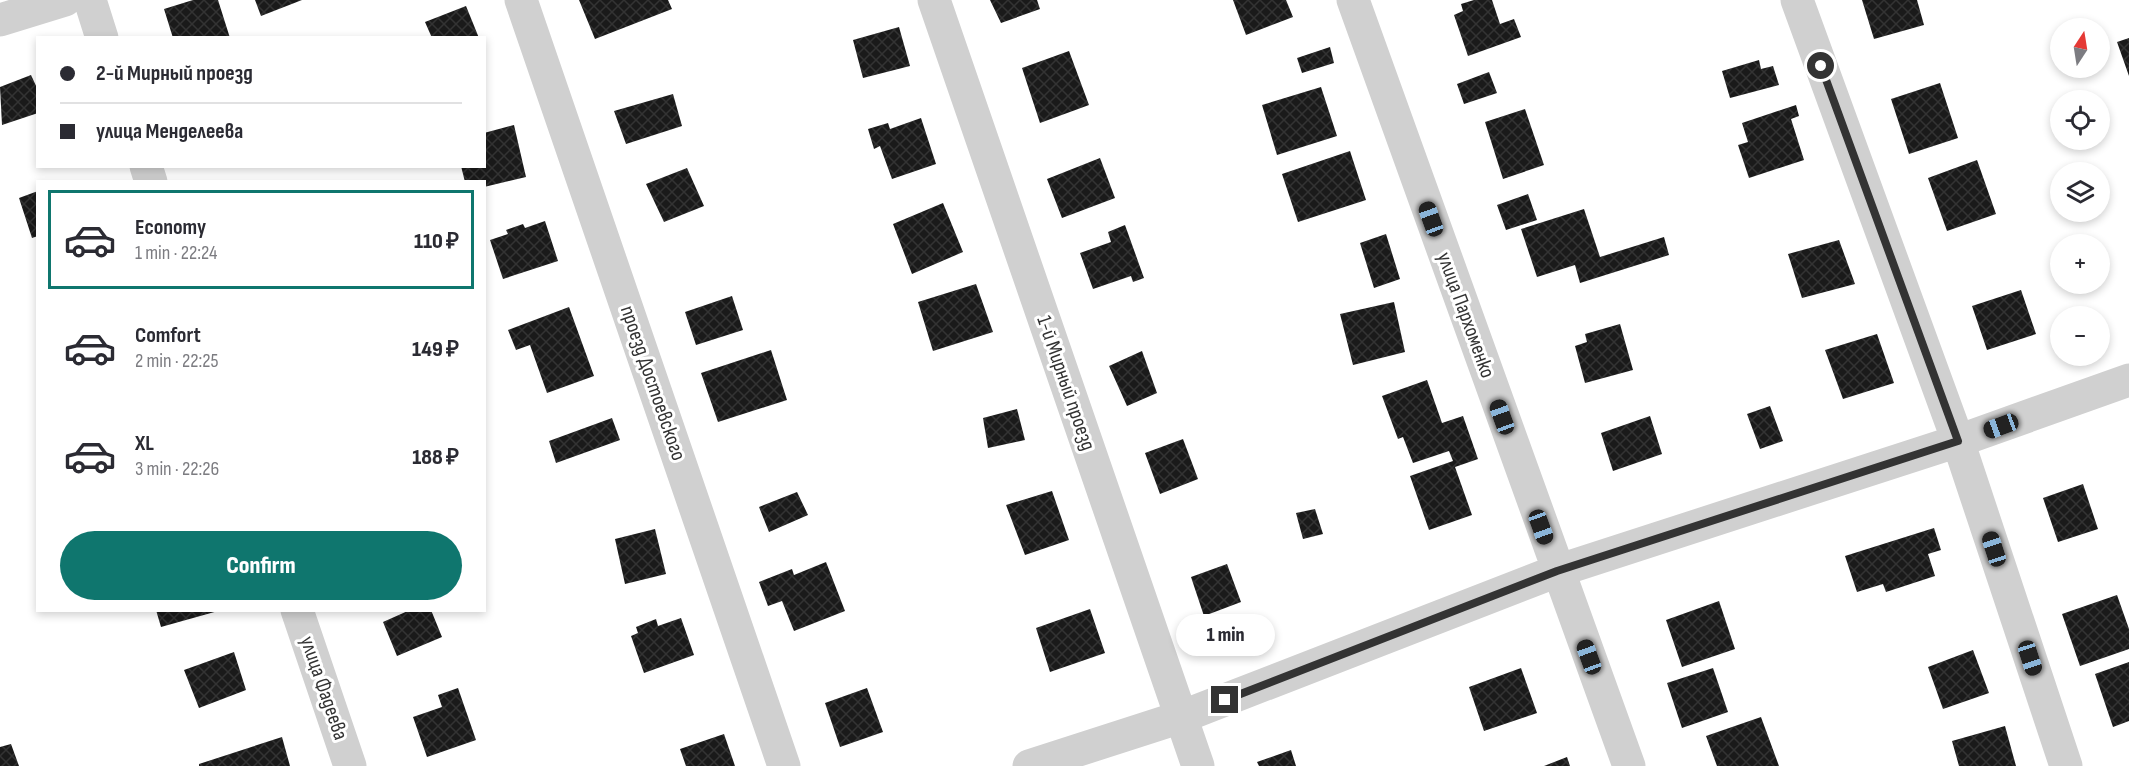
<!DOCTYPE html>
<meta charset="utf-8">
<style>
body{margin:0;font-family:"Sofia Sans Condensed",sans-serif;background:#f2f2f3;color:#2b2b33;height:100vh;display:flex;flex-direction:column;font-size:22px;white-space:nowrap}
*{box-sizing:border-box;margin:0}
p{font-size:20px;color:#7c7c81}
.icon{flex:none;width:33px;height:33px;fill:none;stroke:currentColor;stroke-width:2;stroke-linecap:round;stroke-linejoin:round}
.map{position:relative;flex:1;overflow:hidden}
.drawer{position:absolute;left:36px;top:180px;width:450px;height:432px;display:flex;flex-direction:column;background:#fff;border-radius:0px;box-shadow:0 3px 9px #0003}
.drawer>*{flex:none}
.hud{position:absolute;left:36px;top:36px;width:450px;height:132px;border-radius:0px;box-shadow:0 3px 9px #0003;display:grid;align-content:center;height:132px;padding:0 24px;background:#fff}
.needle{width:39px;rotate:12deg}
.buttons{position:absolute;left:2050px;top:18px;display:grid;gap:12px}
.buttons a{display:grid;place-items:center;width:60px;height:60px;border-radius:50%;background:#fff;box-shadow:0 3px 9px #0003;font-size:30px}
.end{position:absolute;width:27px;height:27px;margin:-14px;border:8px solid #333;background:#fff;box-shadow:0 0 0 3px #fff}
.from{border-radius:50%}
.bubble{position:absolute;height:42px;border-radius:21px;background:#fff;box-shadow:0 3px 9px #0003;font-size:20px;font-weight:800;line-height:42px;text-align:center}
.car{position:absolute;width:18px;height:36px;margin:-18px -9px;border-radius:8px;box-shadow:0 0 4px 2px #0007;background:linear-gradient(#222 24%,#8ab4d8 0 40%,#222 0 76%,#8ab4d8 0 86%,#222 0)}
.hud b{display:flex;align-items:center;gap:21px;height:57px;font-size:22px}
.hud b+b{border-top:2px solid #e1e1e2}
.hud i{width:15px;height:15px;background:#2b2b33}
ul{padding:10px 0 0;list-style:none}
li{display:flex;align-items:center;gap:18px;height:99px;margin:0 12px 9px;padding:0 12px;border:3px solid transparent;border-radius:0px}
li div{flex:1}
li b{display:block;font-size:22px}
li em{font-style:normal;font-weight:800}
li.on{border-color:#0f766e}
li>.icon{width:54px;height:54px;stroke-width:1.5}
.primary-button{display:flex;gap:12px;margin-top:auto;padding:12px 24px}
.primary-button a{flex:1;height:69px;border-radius:36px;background:#0f766e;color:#fff;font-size:24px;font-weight:800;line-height:69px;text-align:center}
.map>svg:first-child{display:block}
.building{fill:url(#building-cross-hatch)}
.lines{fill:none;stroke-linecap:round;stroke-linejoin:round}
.minor{stroke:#d0d0d0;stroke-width:33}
.route{stroke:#333;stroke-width:8}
.labels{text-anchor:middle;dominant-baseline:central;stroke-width:6;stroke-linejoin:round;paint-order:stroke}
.street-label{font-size:21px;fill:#333;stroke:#fff}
</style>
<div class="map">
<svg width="2129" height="766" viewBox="0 0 2129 766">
<defs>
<pattern id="building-cross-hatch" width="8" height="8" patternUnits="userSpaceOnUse" patternTransform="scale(1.5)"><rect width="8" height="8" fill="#1a1a1a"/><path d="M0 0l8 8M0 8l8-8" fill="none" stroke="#333"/></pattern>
</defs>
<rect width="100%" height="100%" fill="#fff"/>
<path class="building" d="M193,0H218L230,38H173L164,9Z
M255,0H302L261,16Z
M579,0H668L672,9L595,39Z
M990,0H1037L1040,9L1001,23Z
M1233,0H1286L1293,17L1246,35Z
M1474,0H1492L1500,24L1514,19L1521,37L1468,56L1454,15L1463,11L1461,4Z
M1862,0H1917L1924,25L1874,39Z
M466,6L479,38H432L425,22Z
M899,27L910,66L863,78L853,40Z
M2129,38V76L2117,42Z
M1330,47L1334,63L1302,73L1297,58Z
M1069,51L1089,105L1040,123L1022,68Z
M1759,60L1761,69L1773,66L1779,85L1730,98L1722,71Z
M1489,72L1497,93L1464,104L1457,84Z
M31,75L38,90V113L2,125L0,87Z
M1940,83L1958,138L1909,154L1891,99Z
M1321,87L1337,136L1277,155L1262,105Z
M673,94L682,126L626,144L614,111Z
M1796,105L1799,116L1791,119L1804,160L1749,178L1738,145L1748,142L1742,123Z
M1525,109L1544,165L1503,179L1485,122Z
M921,118L936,164L892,179L880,146L874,149L868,129L888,123L890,129Z
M514,125L526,177L484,187V182H465L461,166H484V133Z
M1350,151L1366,200L1298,222L1282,174Z
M1100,158L1115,198L1062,218L1047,179Z
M1977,160L1996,214L1947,231L1928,178Z
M687,168L704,206L664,222L646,184Z
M38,191V236L32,238L19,198Z
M1528,194L1537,220L1506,230L1497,205Z
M943,203L963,252L912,274L893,224Z
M1584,209L1600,257L1664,237L1669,255L1580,283L1575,265L1537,277L1521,229Z
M545,221L558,261L503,279L490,240L508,234L506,230L523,224L525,228Z
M1125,225L1144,278L1133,282L1131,276L1093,289L1080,253L1111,242L1108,232Z
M1386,234L1400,279L1374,288L1360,243Z
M1839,240L1855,284L1802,298L1788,254Z
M976,284L993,332L933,351L918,302Z
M2021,290L2036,334L1987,350L1972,306Z
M732,296L743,330L696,345L685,312Z
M1394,302L1405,352L1353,365L1340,314Z
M569,307L594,376L547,393L530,345L516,350L508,330Z
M1620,324L1633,370L1585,383L1575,346L1587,342L1585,334Z
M1877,334L1894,383L1843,399L1825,350Z
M771,350L787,400L718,422L701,373Z
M1142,351L1157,393L1127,406L1109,366Z
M1427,380L1442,423L1463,416L1478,459L1455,467L1472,515L1429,530L1410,476L1453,461L1449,451L1413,463L1403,437L1398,439L1382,396Z
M1770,406L1783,441L1760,449L1747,414Z
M1017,409L1025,440L988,448L983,418Z
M1650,416L1662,454L1613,471L1601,433Z
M612,418L620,440L556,463L549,441Z
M1183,439L1198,479L1160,494L1145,453Z
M2083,484L2098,529L2058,542L2043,498Z
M1052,491L1069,540L1025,555L1006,505Z
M797,492L808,515L769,532L759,507Z
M1315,509L1323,534L1303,539L1296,513Z
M1934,528L1941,550L1928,554L1935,576L1886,592L1883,584L1857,592L1845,556Z
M655,529L666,574L625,584L615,539Z
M826,562L845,611L794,631L782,601L768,606L759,582L792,569L794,575Z
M1227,564L1241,602L1204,616L1191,577Z
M2117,595L2129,629V649L2080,666L2062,614Z
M1719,601L1735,649L1682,667L1666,620Z
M1090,609L1105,653L1050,672L1036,628Z
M156,610H218V611L161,627Z
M410,610H431L442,637L397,656L383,622Z
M681,618L694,655L644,673L631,636L638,633L636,627L656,619L658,626Z
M1973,650L1989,693L1943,709L1928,667Z
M234,652L246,690L199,708L184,670Z
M2129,662V721L2113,727L2095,674Z
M1521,668L1537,713L1484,731L1469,687Z
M1713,668L1728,712L1682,728L1667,683Z
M458,688L476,740L427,757L413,717L442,707L438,695Z
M867,688L883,732L840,747L825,703Z
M1761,717L1779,766H1717L1706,736Z
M2005,726L2016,766H1959L1952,741Z
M724,734L735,766H686L680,749Z
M282,737L290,766H199V764Z
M11,744L19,766H0V747Z
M1291,750L1296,766H1259L1257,762Z
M1567,757L1570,766H1544Z"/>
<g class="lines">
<path class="minor" d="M90,0L102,38
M521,0L784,766
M934,0L1198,766
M1353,0L1629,766
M1797,0L1958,441L2066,766
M0,20L65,0
M146,166L151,182
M297,610L350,766
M1029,766L1181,717L1557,571L1958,441L2129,380"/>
</g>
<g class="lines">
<path class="route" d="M1225,700L1557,571L1958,441L1821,66"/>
</g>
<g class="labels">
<g class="street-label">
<text transform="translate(1466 315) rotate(70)">улица Пархоменко</text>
<text transform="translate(653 383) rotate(71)">проезд Достоевского</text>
<text transform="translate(1066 383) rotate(71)">1-й Мирный проезд</text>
<text transform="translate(324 688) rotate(71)">улица Фадеева</text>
</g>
</g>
</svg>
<div class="buttons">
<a><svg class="needle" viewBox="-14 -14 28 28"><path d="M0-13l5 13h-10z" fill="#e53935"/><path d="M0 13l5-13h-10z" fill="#7c7c81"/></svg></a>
<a><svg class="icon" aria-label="locate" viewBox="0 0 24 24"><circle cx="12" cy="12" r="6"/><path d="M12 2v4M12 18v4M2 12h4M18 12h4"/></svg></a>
<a><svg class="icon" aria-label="layers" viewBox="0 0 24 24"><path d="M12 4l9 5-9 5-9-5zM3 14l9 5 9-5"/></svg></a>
<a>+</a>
<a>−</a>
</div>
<i class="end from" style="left:1821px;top:66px"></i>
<i class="end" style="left:1225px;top:700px"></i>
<div class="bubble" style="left:1176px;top:614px;width:99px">1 min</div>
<i class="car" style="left:1431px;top:219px;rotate:340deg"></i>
<i class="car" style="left:1502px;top:417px;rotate:340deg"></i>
<i class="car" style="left:2001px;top:426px;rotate:250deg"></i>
<i class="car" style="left:1541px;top:527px;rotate:160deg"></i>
<i class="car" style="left:1994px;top:549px;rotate:342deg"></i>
<i class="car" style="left:1589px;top:657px;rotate:340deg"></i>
<i class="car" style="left:2030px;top:658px;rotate:162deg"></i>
<div class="hud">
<b><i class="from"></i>2-й Мирный проезд</b>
<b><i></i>улица Менделеева</b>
</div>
<section class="drawer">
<ul>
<li class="on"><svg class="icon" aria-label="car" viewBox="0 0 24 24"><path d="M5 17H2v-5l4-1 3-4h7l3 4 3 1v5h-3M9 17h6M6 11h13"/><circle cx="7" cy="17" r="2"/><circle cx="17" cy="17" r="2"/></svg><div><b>Economy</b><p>1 min · 22:24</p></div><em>110 ₽</em></li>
<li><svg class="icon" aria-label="car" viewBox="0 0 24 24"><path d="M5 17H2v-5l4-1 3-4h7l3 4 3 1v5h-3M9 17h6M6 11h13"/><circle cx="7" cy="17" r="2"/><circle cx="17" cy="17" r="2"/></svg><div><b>Comfort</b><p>2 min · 22:25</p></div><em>149 ₽</em></li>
<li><svg class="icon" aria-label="car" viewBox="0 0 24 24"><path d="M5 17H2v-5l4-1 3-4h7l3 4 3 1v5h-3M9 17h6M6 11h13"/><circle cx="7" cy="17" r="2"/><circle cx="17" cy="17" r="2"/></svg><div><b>XL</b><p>3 min · 22:26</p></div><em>188 ₽</em></li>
</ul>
<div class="primary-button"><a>Confirm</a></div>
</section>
</div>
